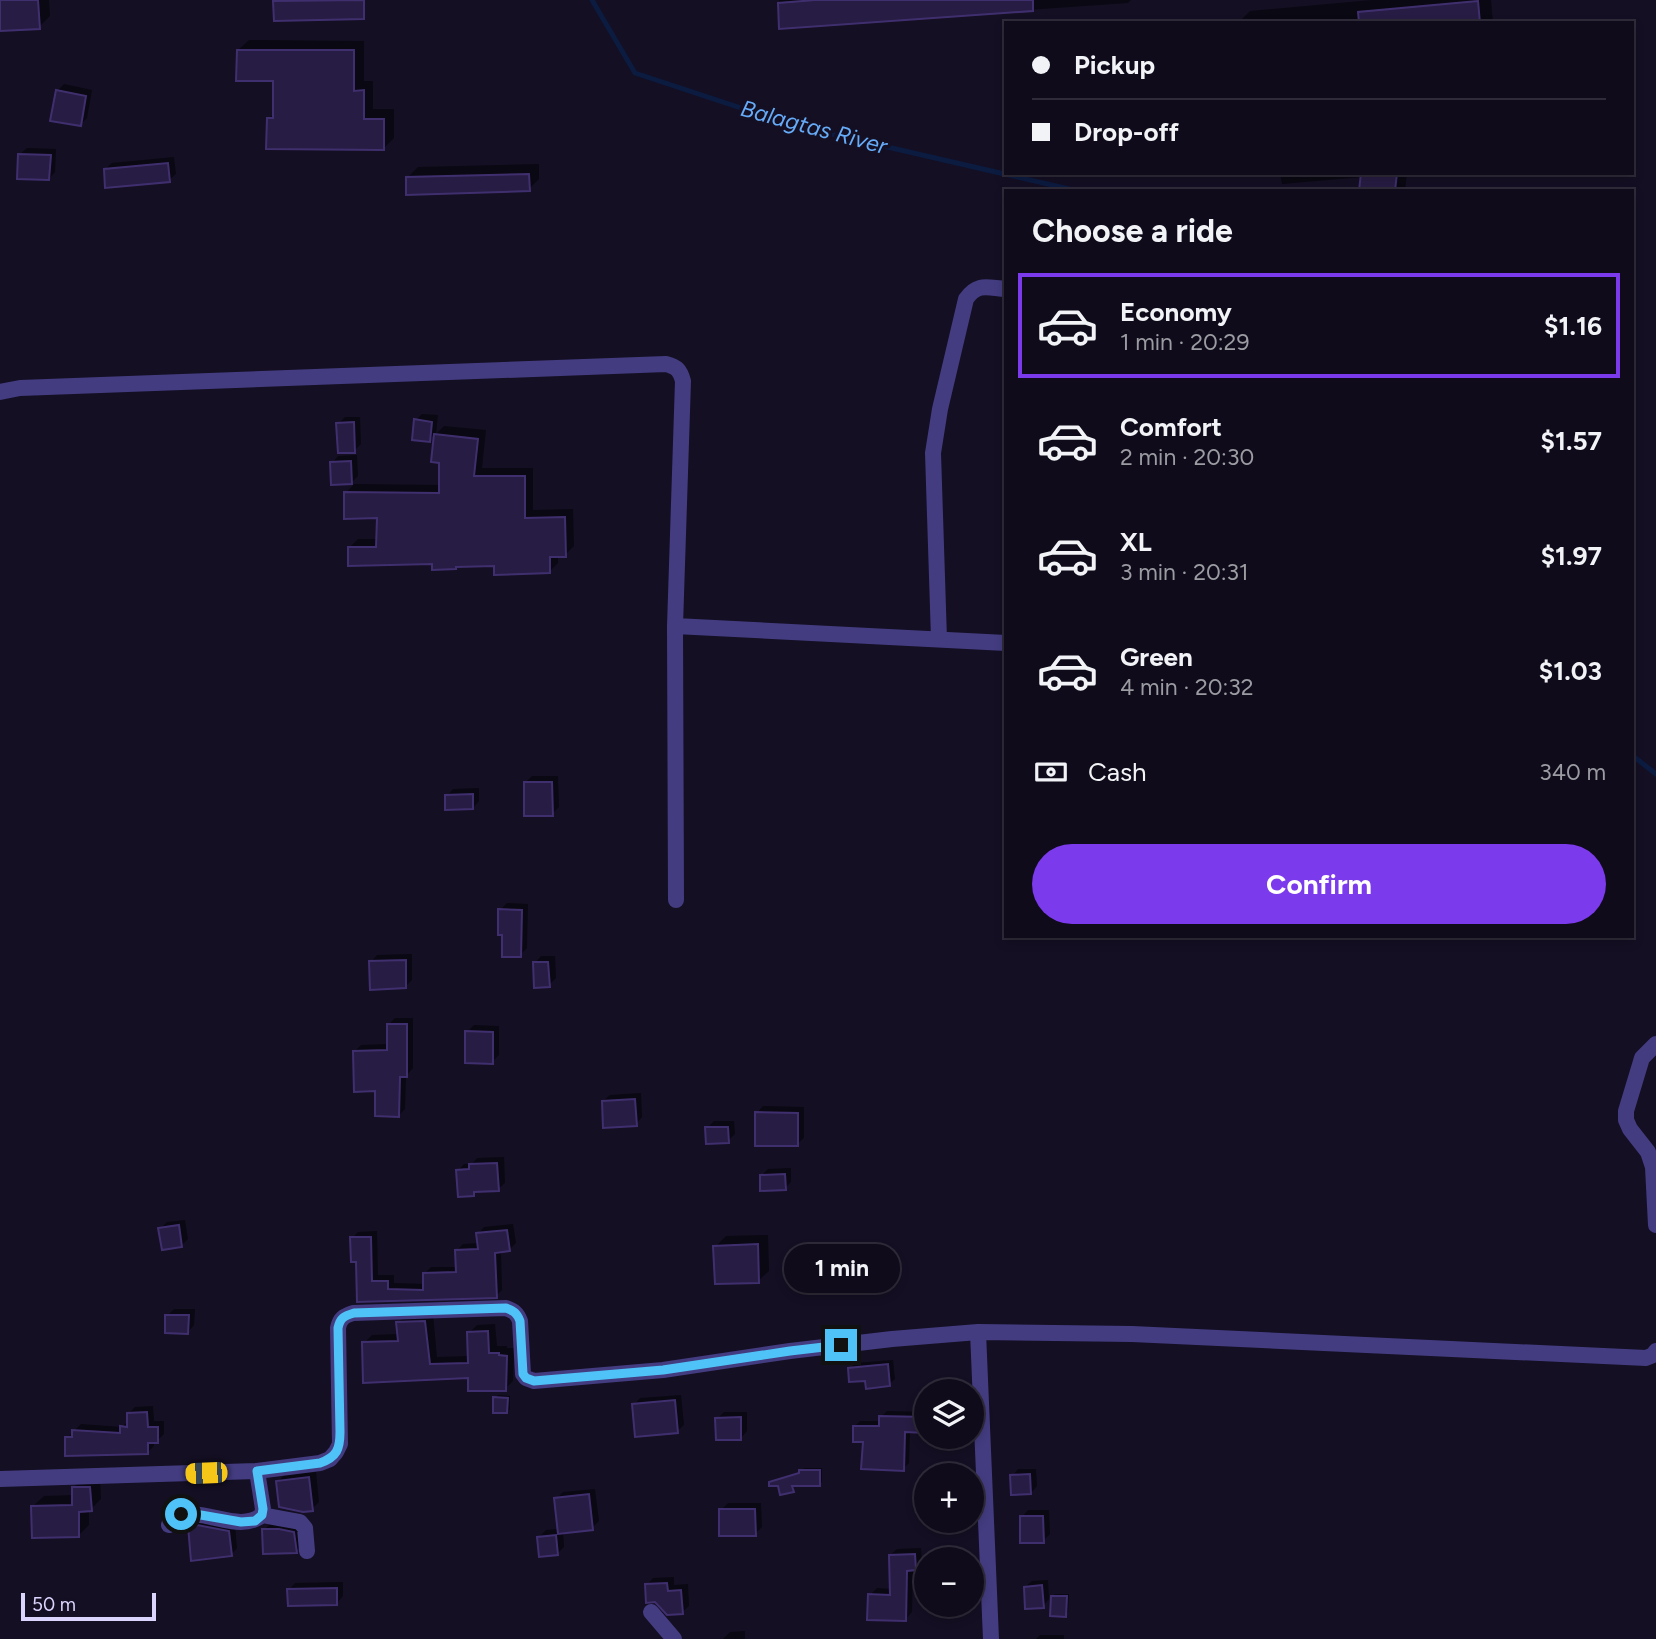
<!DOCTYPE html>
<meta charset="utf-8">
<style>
body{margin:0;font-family:Figtree,sans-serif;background:#181423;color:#f1f3f6;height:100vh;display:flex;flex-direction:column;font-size:26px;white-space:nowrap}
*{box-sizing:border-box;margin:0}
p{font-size:23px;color:#9b9ba2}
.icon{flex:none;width:38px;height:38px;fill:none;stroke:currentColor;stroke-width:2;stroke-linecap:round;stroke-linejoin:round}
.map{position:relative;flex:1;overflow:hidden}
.sheet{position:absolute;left:1004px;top:189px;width:630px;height:749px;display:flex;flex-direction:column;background:#0f0b1a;border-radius:0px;box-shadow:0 4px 10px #0003,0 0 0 2px #2f2b39}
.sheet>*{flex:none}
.hud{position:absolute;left:1004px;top:21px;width:630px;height:154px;border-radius:0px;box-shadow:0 4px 10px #0003,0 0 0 2px #2f2b39;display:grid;align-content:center;height:154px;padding:0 28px;background:#0f0b1a}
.controls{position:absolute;left:914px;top:1379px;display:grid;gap:14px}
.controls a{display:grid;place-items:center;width:70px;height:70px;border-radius:50%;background:#0f0b1a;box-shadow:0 4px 10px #0003,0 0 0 2px #2f2b39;font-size:35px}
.scale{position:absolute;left:21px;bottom:18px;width:135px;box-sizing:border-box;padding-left:7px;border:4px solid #dbd4fd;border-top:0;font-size:19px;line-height:24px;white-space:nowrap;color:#dbd4fd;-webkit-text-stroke:5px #140f23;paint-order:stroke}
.end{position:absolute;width:32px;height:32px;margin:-16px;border:9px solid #4fc3f7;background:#111;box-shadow:0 0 0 4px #111}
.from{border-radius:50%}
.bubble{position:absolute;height:49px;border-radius:24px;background:#0f0b1a;box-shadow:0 4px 10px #0003,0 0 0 2px #2f2b39;font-size:23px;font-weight:700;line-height:49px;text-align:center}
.car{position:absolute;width:21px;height:42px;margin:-21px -10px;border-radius:9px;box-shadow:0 0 5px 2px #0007;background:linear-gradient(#f5c518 24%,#345 0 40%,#f5c518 0 76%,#345 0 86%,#f5c518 0)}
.hud b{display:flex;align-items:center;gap:24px;height:66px;font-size:26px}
.hud b+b{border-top:2px solid #2f2b39}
.hud i{width:18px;height:18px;background:#f1f3f6}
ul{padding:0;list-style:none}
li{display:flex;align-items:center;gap:21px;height:105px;margin:0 14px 10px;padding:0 14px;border:4px solid transparent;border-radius:0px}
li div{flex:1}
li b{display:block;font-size:26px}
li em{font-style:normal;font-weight:700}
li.on{border-color:#7c3aed}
li>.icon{width:63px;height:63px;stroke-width:1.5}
h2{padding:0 28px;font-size:32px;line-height:84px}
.pay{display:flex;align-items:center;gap:18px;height:77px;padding:0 28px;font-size:26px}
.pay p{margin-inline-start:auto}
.button{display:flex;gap:14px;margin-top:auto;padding:14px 28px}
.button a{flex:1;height:80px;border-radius:42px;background:#7c3aed;color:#fff;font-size:28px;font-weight:700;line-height:80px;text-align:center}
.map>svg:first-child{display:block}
.shadow{fill:#0007}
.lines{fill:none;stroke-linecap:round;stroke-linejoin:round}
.stream{stroke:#0c1b40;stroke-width:5}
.building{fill:#271c43;stroke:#402f6e;stroke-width:2}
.street{stroke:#433c80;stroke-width:16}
.route{stroke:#4fc3f7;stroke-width:9}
.labels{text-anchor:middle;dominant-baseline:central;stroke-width:7;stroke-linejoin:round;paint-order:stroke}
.water-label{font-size:23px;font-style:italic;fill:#66abf8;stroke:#140f23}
</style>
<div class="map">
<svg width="1656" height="1639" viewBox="0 0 1656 1639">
<rect width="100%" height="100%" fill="#140f23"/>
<path class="shadow" d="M0,0H49L50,16L39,27L0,29Z
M275,0H361L362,8L275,19Z
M779,0H1131L1128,3L781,27Z
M1372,0H1491L1493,23H1238L1250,11Z
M249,40L364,41V81H373V109H394V138L383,149L268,119L275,113L274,79L238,50Z
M64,84L92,90L87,118L80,125L57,91Z
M27,148L56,149L55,172L49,179L20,154Z
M174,157L176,174L169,180L105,169L112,163Z
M539,164V179L529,189L407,178L418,167Z
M1280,173H1407L1405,191H1361L1362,177L1282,184Z
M422,414L438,415L436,434L444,426L486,430L482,468H533V510L573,509L574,546L565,555H558V563L549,572L496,564L434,562L349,548L358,539H378V516L346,493L354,484L441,485V462L433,461L435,434L429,440L416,420Z
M345,417H360L361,444L354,451L338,424Z
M357,455L358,476L352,482L332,463L338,456Z
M532,776H558L559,807L552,814L525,783Z
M479,788V801L473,808L447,796L453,789Z
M507,903L528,904L527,948L520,955L500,910Z
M412,954V980L406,986L371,962L377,955Z
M541,956H555L556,978L549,985L535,963Z
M395,1018H413V1068L406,1076L405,1109L399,1115L377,1090L354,1052L361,1045L389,1044V1024Z
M474,1025L499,1026V1055L492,1062L467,1032Z
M641,1093L642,1117L636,1124L603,1101L610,1095Z
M763,1106L804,1107V1138L797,1144L757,1113Z
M714,1121H734L735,1134L728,1141L707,1128Z
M504,1157L505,1183L498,1189L477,1190L473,1195L458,1171L464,1164H472L477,1158Z
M791,1168V1182L785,1188L761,1176L768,1169Z
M185,1220L188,1239L181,1246L160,1229L167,1222Z
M513,1224L516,1243L509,1250L501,1251L502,1290L496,1296L359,1301L358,1260L352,1238L358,1232L377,1231L378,1275H394V1283L425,1284L424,1274L431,1267H457V1250L463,1244L479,1243L478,1234L484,1227Z
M768,1235L769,1271L758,1281L715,1247L726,1236Z
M174,1309H195L194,1325L188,1332L167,1316Z
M433,1314L437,1357L470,1356L469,1333L477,1325L495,1324L497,1346H507V1348H514L513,1381L505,1389L470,1377L365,1382L364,1343L372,1335L399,1334L398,1323L406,1315Z
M893,1360L895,1379L889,1384L867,1379L850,1369L855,1363Z
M498,1395L510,1396V1409L507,1412L495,1398Z
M681,1395L684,1425L677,1431L634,1405L640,1398Z
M153,1406L154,1421H164V1434L157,1441H154V1446L147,1453L67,1438L81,1424L122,1427L129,1420V1413L135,1407Z
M887,1411L926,1412V1432L910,1430L909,1463L903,1469L865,1440L854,1427L860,1421H881V1417Z
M724,1412H747V1431L741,1438L717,1419Z
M804,1468H822V1482L819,1485H795V1488L791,1478L779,1485L771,1483L774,1480L801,1472Z
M1018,1469H1036L1037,1486L1031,1493L1012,1476Z
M316,1472L319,1502L312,1509L278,1482L284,1475Z
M84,1477H100L101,1499L91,1509L89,1510V1525L78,1536L33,1506L44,1496L74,1495L73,1488Z
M595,1489L599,1521L592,1528L563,1531L564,1547L557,1554L539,1537L546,1530L559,1529L556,1499L563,1492Z
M728,1503H761L762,1527L755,1534L721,1510Z
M1028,1510H1049L1050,1534L1043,1541L1022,1517Z
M196,1520L235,1525L237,1548L231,1555L189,1527Z
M271,1523L301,1525L303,1545L296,1551L264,1530Z
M921,1548L922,1562L913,1569L912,1612L906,1619L870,1595L877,1588L892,1589L890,1555L897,1549Z
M674,1577V1585L688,1584L689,1606L682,1612L647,1585L653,1578Z
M1048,1580L1049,1599L1043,1606L1025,1587L1032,1581Z
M343,1582V1596L337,1603L289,1590L295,1583Z
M1055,1594H1069L1068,1612L1066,1615L1053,1596Z
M745,1631V1639H723L730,1632Z
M1040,1635H1064V1639H1036Z"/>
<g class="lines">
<path class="stream" d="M592,0L635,73L792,125L1078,191
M1633,756L1656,774"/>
</g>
<path class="building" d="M0,0H38L40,29L0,31Z
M364,0V19L274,21L273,1Z
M815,0H1033V11L779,29L778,3Z
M1478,1L1480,23H1359L1358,12Z
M237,50H354V91L364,90V119H384V150L266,149L267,118H273V81H236Z
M56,90L86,96L81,126L50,121Z
M18,154L51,155L49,180L17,179Z
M168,163L170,182L105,188L104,169Z
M1361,173H1397L1395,191H1359Z
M529,174L530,191L406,195V177Z
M414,419L432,422L430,442L412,440Z
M354,422L355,453H338L336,423Z
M434,434L478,439L474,476H525V518L565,517L566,557H550V573L494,575V566L456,567V569L432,570V564L348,566V547H376L377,518L344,519V492L439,493V463L431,462Z
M351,461L352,484L331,485L330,462Z
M524,782H552L553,816H524Z
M473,794V809L445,810V795Z
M498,909L522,910L521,957H502V935H498Z
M406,960V988L370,990L369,961Z
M533,962H548L550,987L534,988Z
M387,1024H407V1077H400L399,1117L375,1116V1091L354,1092L353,1051L387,1050Z
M465,1031L493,1032V1064L465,1063Z
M635,1099L637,1126L603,1128L602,1101Z
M755,1112L798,1113V1146H755Z
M705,1127H728L729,1143L706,1144Z
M497,1163L499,1191L474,1192V1196L458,1197L456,1170L469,1169V1164Z
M785,1174L786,1190L760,1191V1175Z
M179,1225L182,1247L162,1250L158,1228Z
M507,1230L510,1251L495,1253L497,1298L357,1302L356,1262H351L350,1237H371L372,1281H388V1289L423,1290V1273L456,1272L455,1250L478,1249L476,1233Z
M758,1244L759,1283L715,1284L713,1246Z
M165,1315H189L188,1334L165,1333Z
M425,1321L430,1364L468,1363L467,1332L488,1331L489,1353H499V1355L507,1356L506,1391H468V1378L363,1383L362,1342L398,1341L396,1322Z
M888,1364L890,1386L866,1389L865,1381L849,1382L848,1368Z
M493,1397L508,1398L507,1413H493Z
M675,1400L678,1433L635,1437L632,1404Z
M147,1412L148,1427H158V1443H148V1454L65,1456V1437H72V1430L120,1433V1426L127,1427V1413Z
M879,1416L926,1417V1433L905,1432L904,1471L861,1469L863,1442H853V1426H879Z
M741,1417V1440H716L715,1418Z
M799,1470H820V1486H792L794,1492L780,1495L778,1486H769V1482L799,1473Z
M1030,1474L1031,1494L1011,1495L1010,1475Z
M309,1477L313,1511L303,1512L279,1507L276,1481Z
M72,1487H90L92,1511L79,1512V1537L32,1538L31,1506L72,1505Z
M589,1494L593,1530L558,1534L554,1498Z
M719,1509H755L756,1536H719Z
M1020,1516H1043L1044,1543H1020Z
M197,1525L229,1531L232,1556L191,1561L188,1526Z
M262,1529H279L294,1532L297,1553L263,1554Z
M556,1535L558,1555L539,1557L537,1537Z
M915,1554L916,1570L907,1571L906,1621L867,1620L868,1594L890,1595L889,1555Z
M667,1583L668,1591L681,1590L683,1614L667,1615L655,1602L646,1603L645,1584Z
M1042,1585L1044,1608L1025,1609L1024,1587Z
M337,1588V1605L288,1606L287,1589Z
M1051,1596H1067L1066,1617L1050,1616Z"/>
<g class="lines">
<path class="street" d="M0,392L20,388L666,364C677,367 680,370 683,381L675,626L1006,643
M675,626L676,900
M939,639L933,453L940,409L966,299C978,282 988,288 1006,289
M1656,1044L1642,1058L1626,1111V1120L1630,1129L1648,1152L1653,1167L1656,1225
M978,1332L991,1639
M0,1479L257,1471L320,1463L330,1459L336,1452L340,1444L338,1328C340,1318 344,1316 353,1313L506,1308C514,1311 517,1313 520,1321L523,1374L526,1378L534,1381L663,1370L790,1351L892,1339L978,1332L1132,1334L1646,1358L1653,1355L1656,1351
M262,1515L300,1522L305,1528L307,1551
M169,1525L172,1518C201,1504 238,1535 262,1515L263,1509L257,1471
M651,1612L674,1639"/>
</g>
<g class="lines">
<path class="route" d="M181,1514H195L241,1522L255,1521L262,1515L263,1509L257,1471L320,1463C337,1457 340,1449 340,1432L338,1328C340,1318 344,1316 354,1313L506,1308C514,1311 517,1313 520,1321L523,1374L526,1378L534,1381L663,1370L790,1351L841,1345"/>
</g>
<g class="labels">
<g class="water-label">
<text transform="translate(814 127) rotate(15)">Balagtas River</text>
</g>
</g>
</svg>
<div class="controls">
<a><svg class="icon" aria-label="layers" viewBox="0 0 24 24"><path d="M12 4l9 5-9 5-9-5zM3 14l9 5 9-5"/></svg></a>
<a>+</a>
<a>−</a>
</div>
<div class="scale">50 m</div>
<i class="end from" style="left:181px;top:1514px"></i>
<i class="end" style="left:841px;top:1345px"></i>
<div class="bubble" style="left:784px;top:1244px;width:116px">1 min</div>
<i class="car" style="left:206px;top:1473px;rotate:268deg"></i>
<div class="hud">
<b><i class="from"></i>Pickup</b>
<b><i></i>Drop-off</b>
</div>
<section class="sheet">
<h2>Choose a ride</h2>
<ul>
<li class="on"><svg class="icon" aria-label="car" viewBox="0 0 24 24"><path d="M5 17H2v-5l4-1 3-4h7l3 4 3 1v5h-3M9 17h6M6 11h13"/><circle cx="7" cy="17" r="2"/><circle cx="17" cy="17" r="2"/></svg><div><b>Economy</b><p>1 min · 20:29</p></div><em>$1.16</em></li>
<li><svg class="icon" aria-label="car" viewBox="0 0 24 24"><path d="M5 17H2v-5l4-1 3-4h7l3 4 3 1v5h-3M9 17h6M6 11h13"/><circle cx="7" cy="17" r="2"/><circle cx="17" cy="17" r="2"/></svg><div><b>Comfort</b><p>2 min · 20:30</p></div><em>$1.57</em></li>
<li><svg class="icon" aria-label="car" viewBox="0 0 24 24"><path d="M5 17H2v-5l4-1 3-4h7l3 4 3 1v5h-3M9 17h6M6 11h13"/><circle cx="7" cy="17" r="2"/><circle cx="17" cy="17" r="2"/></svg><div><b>XL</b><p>3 min · 20:31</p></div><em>$1.97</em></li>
<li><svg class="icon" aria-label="car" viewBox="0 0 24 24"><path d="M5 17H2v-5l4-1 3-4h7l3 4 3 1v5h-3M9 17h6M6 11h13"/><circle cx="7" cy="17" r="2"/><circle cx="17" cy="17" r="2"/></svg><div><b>Green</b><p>4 min · 20:32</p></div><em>$1.03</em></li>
</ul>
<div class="pay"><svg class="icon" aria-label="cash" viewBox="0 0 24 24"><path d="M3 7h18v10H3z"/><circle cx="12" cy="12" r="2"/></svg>Cash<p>340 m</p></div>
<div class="button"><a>Confirm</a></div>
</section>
</div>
